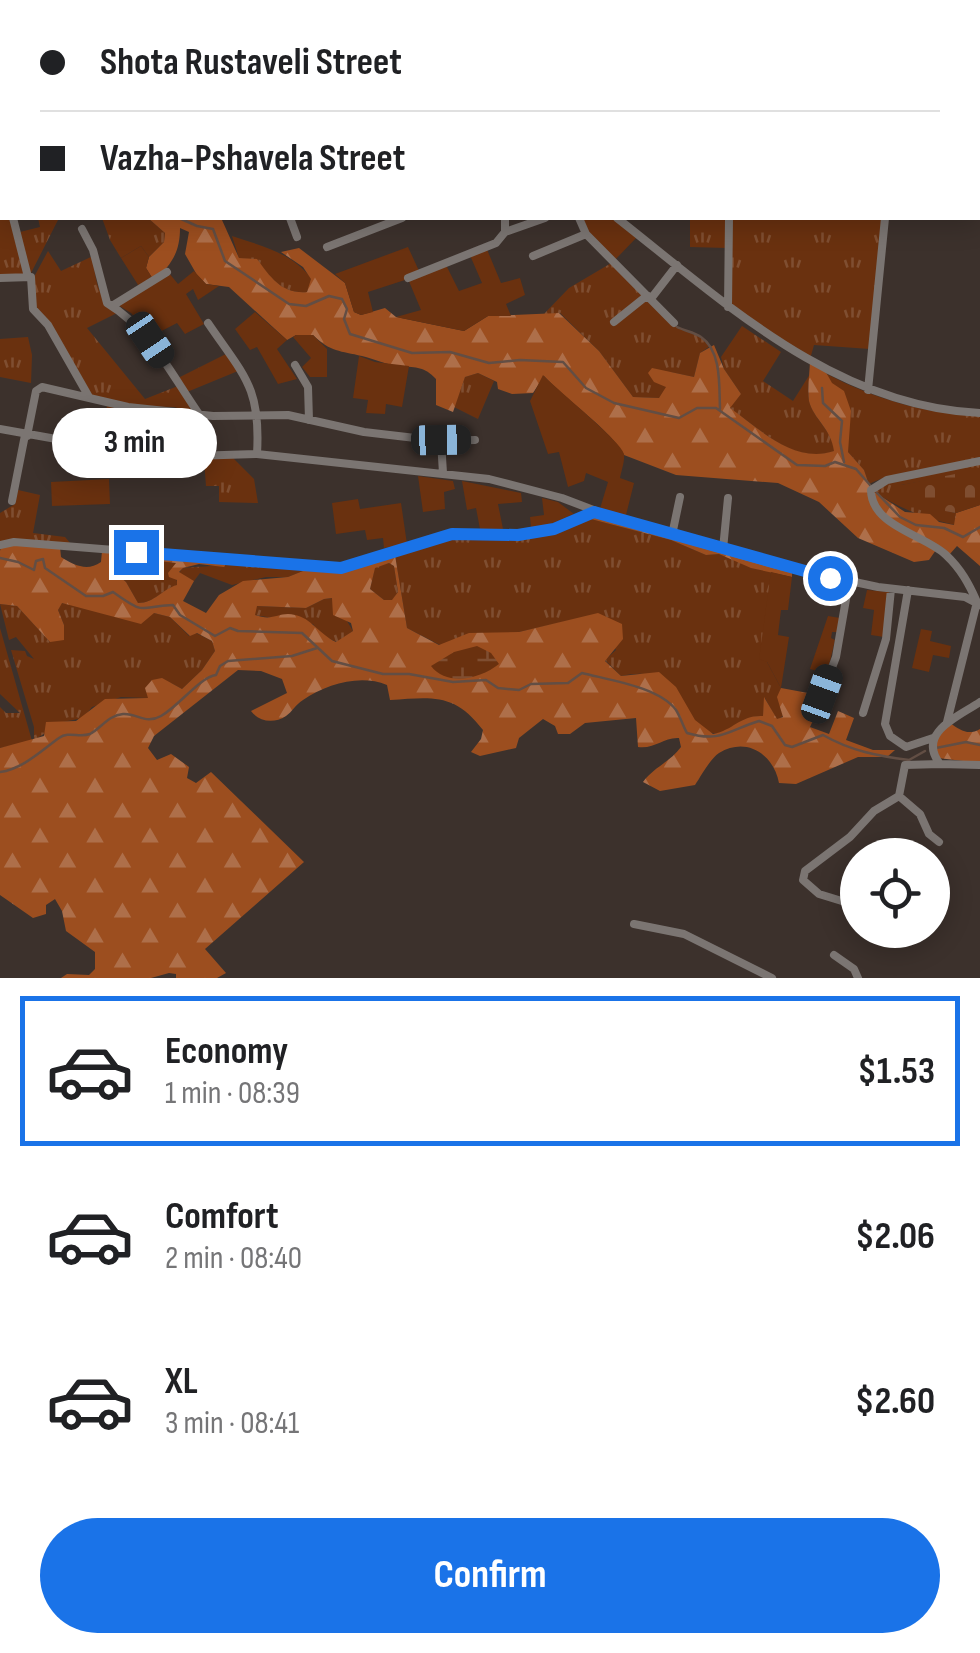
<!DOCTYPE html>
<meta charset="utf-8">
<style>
body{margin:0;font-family:"Sofia Sans Condensed",sans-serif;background:#f6f6f6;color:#202124;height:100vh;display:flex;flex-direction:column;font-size:38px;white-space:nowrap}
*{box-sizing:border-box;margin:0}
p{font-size:32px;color:#757577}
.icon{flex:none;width:55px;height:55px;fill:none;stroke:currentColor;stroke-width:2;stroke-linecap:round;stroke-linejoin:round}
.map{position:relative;height:978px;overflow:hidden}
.side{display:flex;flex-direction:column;background:#fff;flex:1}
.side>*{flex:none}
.top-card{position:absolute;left:0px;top:0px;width:980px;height:220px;box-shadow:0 5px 25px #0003;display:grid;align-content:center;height:220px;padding:0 40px;background:#fff}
.fabs{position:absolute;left:840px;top:838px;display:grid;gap:20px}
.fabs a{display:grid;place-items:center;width:110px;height:110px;border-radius:50%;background:#fff;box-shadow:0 5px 25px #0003;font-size:50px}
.end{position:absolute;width:45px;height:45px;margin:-22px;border:12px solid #1a73e8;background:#fff;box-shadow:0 0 0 5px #fff}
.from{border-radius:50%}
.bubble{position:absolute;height:70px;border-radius:35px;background:#fff;box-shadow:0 5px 25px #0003;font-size:32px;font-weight:700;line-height:70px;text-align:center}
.car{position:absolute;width:30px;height:60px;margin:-30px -15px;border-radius:12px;box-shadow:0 0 8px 2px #0007;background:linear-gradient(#222 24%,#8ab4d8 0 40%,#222 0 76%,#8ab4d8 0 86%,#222 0)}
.top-card b{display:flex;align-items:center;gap:35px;height:95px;font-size:38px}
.top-card b+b{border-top:2px solid #e0e0e0}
.top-card i{width:25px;height:25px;background:#202124}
ul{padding:18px 0 0;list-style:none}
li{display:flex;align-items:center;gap:30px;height:150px;margin:0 20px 15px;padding:0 20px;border:5px solid transparent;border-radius:0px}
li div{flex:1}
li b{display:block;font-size:38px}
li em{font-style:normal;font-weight:700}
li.on{border-color:#1a73e8}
li>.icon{width:90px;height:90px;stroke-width:1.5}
.cta{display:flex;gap:20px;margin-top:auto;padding:20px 40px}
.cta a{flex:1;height:115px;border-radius:60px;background:#1a73e8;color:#fff;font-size:40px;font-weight:700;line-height:115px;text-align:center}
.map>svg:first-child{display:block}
.grass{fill:url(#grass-tufts)}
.forest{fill:url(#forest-firs);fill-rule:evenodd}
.wetland{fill:url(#wetland-marsh)}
.cemetery{fill:url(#cemetery-stones)}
.garden{fill:#6a310f}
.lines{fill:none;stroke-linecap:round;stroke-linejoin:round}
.stream{stroke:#624e44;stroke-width:2.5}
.minor{stroke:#7b7572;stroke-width:8}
.route{stroke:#1a73e8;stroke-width:12}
</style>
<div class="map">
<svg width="980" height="978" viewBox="0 0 980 978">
<defs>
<pattern id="grass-tufts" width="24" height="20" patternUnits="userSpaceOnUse" patternTransform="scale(2.5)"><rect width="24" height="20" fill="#6a310f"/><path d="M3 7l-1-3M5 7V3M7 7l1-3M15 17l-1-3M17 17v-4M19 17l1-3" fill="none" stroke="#7f4e31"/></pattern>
<pattern id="forest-firs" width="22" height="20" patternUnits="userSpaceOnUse" patternTransform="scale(2.5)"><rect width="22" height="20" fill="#9c4e1f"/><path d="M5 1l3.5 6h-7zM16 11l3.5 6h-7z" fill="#ae6f4a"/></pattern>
<pattern id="wetland-marsh" width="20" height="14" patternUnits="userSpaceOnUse" patternTransform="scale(2.5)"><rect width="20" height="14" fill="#6a310f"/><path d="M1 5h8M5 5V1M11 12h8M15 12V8" fill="none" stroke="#7f4e31"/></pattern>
<pattern id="cemetery-stones" width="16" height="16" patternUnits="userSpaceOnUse" patternTransform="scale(2.5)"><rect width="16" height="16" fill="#6a310f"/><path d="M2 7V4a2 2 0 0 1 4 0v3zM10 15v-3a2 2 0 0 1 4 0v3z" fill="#7f4e31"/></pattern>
</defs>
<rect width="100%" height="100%" fill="#3c312c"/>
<path class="grass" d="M0,0H324V2H2L0,62Z
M373,0H902L901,2Z
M0,174L2,218H11L25,275H0Z
M38,218H59L30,275L20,232L40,227Z
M102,218H148L165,233L164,242L149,257L141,246L121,258L110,240Z
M669,218H882L870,349L814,345L810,359L728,307V248L690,247V220Z
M232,236C262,246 292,253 312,279L307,292C282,294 271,278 257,260L239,258Z
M48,251L61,271L93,256C95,280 98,300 119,312L87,328L145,399L178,386L193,412L174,407L130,406L91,395L34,307V277Z
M613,262L677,327L697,334L710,346L700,353L694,377L670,372L665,391L659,398L633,397L599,351L560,313L543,315L569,288Z
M742,326L781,352L763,381L793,401L810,374C809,382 807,392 809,400C813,419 830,427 835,451C792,465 762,429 729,408L741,394L724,369L721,357Z
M28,337L32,355L31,383L0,377V339Z
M226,354L238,371L187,392L178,378Z
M478,373L494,381L478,419L454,407L465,377Z
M827,374C874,399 927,414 980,416V457C944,471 904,467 869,484L864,470L848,452V433Z
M136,411L179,414L181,442L159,440L138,431Z
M233,458L254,479L258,503L219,502V486H206L204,459Z
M980,463V469L974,472L901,485L934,508L956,513L955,525C924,518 899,508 873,491L886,482Z
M18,490L40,495L33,533L65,537L71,544L0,542V513L15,504Z
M587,518L671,540L706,555L719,554L771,572L767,662L781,688L778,697L783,716L777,720L765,698L763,716C739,715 728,736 713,733C678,727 690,661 621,676L605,660L616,650L598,614L519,632L440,645L407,628L395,555L459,536L511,537Z
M121,557L176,563L173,568L178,585C162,589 155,603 138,603L126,582L115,573L114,565Z
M227,562L308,569L288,577H266L232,585L200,573L194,581L179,573L183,568C198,566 212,568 227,562Z
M389,563L394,566L398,592L392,601L384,600L370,589L375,567Z
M333,598L353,631L337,642L321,635L313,624L254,615L256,606L306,608L324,599Z
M61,603L154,613L170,617L189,636L196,633L212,641L215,651L202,670L182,689L171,683L148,698L121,697L92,707L83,718L63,722L34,740V727L11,650L25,651L27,656L34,659L16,637L9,640L0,604L17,606L50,642L64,625L58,610Z
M0,628L32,741L0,748V707L6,713H20L0,694Z"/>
<path class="forest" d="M148,218L222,220L239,258L257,259C271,278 282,294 307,292L311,279L303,267L281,252L299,248L345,283L354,312L361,315L385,308L396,317L464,331L488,316L559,313L599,351L633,397L659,398L666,387L654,382L648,373L652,368L694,377L700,353L714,345L724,369L741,394L730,408C761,430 794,464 834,451C831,428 814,420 809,401C807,388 810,372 810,359L823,367L832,383L844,391L851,411L848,452L864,470L875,502L873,491L905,512L930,514L939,522L954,525L956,513L980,505V566L957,546L949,555L938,547L929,560L914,562L858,538L819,502L778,483L676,475L624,455C611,430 566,400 544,376L533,393L512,394L498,389L497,382L478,373L465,377L453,412L436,405V379C424,366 417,368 401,366C386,365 375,359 362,356C341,351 330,352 313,335H296L287,340L229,287L206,284L197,275L185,254L189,232L180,228C180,252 172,264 154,281L146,268L149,257L164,242L165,233Z
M128,410L136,411L139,431L159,440L181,442L182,454L127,456L97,447L99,439L111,445L128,436L125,428Z
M595,516L792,573V577L751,568L719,554L706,555L671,540L587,518Z
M16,545L60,547L61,557C74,565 87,572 101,562L102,551L227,562L224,567L199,564L183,568L179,572L194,581L183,601L206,613L219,595L243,581L288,577L308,569L346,572L395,555L407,628L439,645L469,633L519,632L598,613L622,624L623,639L605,661L621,676L659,672L676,687L695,720L713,734C734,730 740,715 763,716L764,697L777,719L783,717L777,697L781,688L808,693L822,701L810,727L829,734L838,711L854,718L846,740L873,750H895L887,757H858L796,784L779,783C774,755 747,736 719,753C710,759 701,776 695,785L660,791L643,782C654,767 670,762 681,747L679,738C663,737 656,749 638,747L636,718L585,723L570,734H558L555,726L543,719L519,738L516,748L480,756L471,752L481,739L483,730C455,693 433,697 390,700L387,685C360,674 327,684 303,700C296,704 292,712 286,716C274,724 259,722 251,711L287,693L282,679L261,671L238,670L154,736L148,748L157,760L171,754L189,767L187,778L196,783L211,772L304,862L205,949L226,973L217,978H176V974L169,973L151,978H61L67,974L89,975L95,969V952L66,931L62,911L55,899L46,905V914L33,918L0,895V748L44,736L46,722L76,721L105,699L148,698L145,688L152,680L162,678L182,689L202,670L215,651L212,641L197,633L190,636L170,617L154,613L141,624L62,603L58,610L64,625V640L50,642L17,606L0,604V551L1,547ZM121,557L176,563L168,573L169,577L177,580V585C162,589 155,603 138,603L126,582L115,573L114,565ZM389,563L394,566L398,592L392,600H384L370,589L375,568ZM332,598L333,615L351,623L353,631L336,642C319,634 311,618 295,615C279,611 274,622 255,615L257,606L306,608L324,599Z
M950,723C960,730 968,736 980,729V763L938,758L934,738Z"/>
<path class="wetland" d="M477,646L491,653L499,664C480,679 447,687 431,666L454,652Z"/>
<path class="cemetery" d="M980,469V505L956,513L901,503L896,495L901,485Z"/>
<path class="garden" d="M579,218H617L639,235L613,262L586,234Z
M141,246L149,257L146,268L153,279L140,288L121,258Z
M408,247L420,273L445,263L459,291L482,283L469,253L486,247L501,283L520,278L525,295L506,304L511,316H488L464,331L396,317L421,310L408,279L368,292L373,312L361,315L354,312L345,283L335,274Z
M194,271L206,284L219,286L198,300L193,289L186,294L204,324L185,334L177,323L152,336L131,313L118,305L169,273L178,284Z
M255,312L287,340L277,349L297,379L278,384L257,347L250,350L235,329Z
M296,335H313L327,349V377H310L302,367L311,358L293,337Z
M359,356L375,362L409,366L402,407L386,404L385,414L366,413L368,400L353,398Z
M543,375C557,390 622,442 624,454C625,461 621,472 620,478L634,483L625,519L599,512L608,482L586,473L584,481L568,487L559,452L548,454L530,401Z
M107,406L128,410L125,419L127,442L119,447L99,440Z
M418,476L453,481L455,489L444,492L445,509L423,512Z
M109,479L110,504L52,506L51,482Z
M462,481L521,493L522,502L498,504L503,529H480L476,508L467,510Z
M542,498L558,502L574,514L546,526L531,528L530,517L544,515Z
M358,499L360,509L401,503L407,544L384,548L383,538L367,540L365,530L336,534L332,503Z
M771,572L792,577L788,610H781L778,635L789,637L781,688L767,662L759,659Z
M867,590L889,592L884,637L871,635L874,610L863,608Z
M828,616L840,618L837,632H832L831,638L835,640L827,674L810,669Z
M921,629L932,631L930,641L951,646L949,658L933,655L929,672L912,668Z"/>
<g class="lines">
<path class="stream" d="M0,127L2,131
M179,218L197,226L213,229L225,261L289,304L306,306L329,296L342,299L347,309L344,319L350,334L412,353L450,352L489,363L520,360L563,362L586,388L614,403L679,418L697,408H716L797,465L825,466L835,462L856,469L870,485
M677,327C685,331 694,332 701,337C722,351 719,387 720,409
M822,388L823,403L842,421L840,442L844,462
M877,493L900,517L916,525L944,528L963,537L980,527
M0,558L18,562L34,570L36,561L43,559L45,568L86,596H103L113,592C148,617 138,606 173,605L180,615L215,636L230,628L238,631L302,633L332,661L383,674H409L453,682L486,680L498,688L519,690L531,684L568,683L582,673C609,680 659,687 676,710C680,716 683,726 687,733C721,743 729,730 759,721L772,726L785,745L792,747L823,735C851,751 878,756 909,760L925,751
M936,748L966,742L980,745
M0,772C23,769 42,750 59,738C69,731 79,738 90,734C101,728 109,715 123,714C138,713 145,725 161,716C179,706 200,677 216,675L220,666L228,661L292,656L317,648"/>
<path class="minor" d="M269,0L281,2
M167,2L168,0
M230,2L236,0
M450,2L463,0
M546,2L548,0
M627,2L629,0
M0,62L2,61
M13,218L28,277
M290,218L297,237
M579,218L586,234L674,323
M617,218C724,302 836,407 980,413
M82,229L93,250L107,303C150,329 171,374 199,414
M505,232L545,218
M327,247L402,218
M533,256L586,234
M0,278L31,277L33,309L48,325L89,397
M408,278L496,243L505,232V218
M112,306L167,272
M728,307L729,218
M614,322L644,298L653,296L677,265
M208,323C244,376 261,387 257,454
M295,365L308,387L309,420
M868,390L885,218
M0,429L73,442L127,458L257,454L489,479L562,498L625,522L780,566L878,587L965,597L980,605
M27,436L36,391L42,387L128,407L213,416L288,415L364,432L441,441L475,440
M441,441L443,473
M12,501L25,435
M672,535L680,497
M0,545L14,542L64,546L341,568L453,534L518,535L553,529L594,512
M723,549L728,498
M908,590L885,724L890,736L906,747L933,738
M977,602C969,584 961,569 946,555C925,535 871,526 871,490L887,480L980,461
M822,694L836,657L849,582
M980,702C958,717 916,733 940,764L980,765
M863,713L886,639L891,589
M947,722L977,602
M899,796L920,814L929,834L939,842
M858,906L819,894L803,880L805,871L850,837L874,811L899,796L905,765L940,764
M634,924L684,934L772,978
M887,930L888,931
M834,955L854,969L858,978"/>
</g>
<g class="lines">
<path class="route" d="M136,552L341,568L452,534L518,535L554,529L594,512L830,578"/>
</g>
</svg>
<div class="fabs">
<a><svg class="icon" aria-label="locate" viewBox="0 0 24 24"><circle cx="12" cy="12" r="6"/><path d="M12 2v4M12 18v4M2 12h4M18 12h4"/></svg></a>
</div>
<i class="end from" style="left:830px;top:578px"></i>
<i class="end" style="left:136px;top:552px"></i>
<div class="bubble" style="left:52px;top:408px;width:165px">3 min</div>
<i class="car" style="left:150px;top:340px;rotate:146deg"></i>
<i class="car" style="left:441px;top:440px;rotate:89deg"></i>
<i class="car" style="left:822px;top:694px;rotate:20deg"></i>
<div class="top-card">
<b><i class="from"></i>Shota Rustaveli Street</b>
<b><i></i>Vazha-Pshavela Street</b>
</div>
</div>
<section class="side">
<ul>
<li class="on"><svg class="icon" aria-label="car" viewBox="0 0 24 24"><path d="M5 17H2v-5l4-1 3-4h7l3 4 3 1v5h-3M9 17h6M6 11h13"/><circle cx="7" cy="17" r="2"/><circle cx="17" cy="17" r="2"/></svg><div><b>Economy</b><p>1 min · 08:39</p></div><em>$1.53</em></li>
<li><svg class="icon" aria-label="car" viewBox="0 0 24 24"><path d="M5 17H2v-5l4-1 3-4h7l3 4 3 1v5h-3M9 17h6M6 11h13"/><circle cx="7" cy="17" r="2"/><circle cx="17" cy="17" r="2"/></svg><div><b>Comfort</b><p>2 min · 08:40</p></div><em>$2.06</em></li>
<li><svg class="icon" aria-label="car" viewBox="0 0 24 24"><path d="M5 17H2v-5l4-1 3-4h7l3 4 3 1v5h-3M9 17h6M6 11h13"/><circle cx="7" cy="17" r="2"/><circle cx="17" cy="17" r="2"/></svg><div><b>XL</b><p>3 min · 08:41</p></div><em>$2.60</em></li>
</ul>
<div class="cta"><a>Confirm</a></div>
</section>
